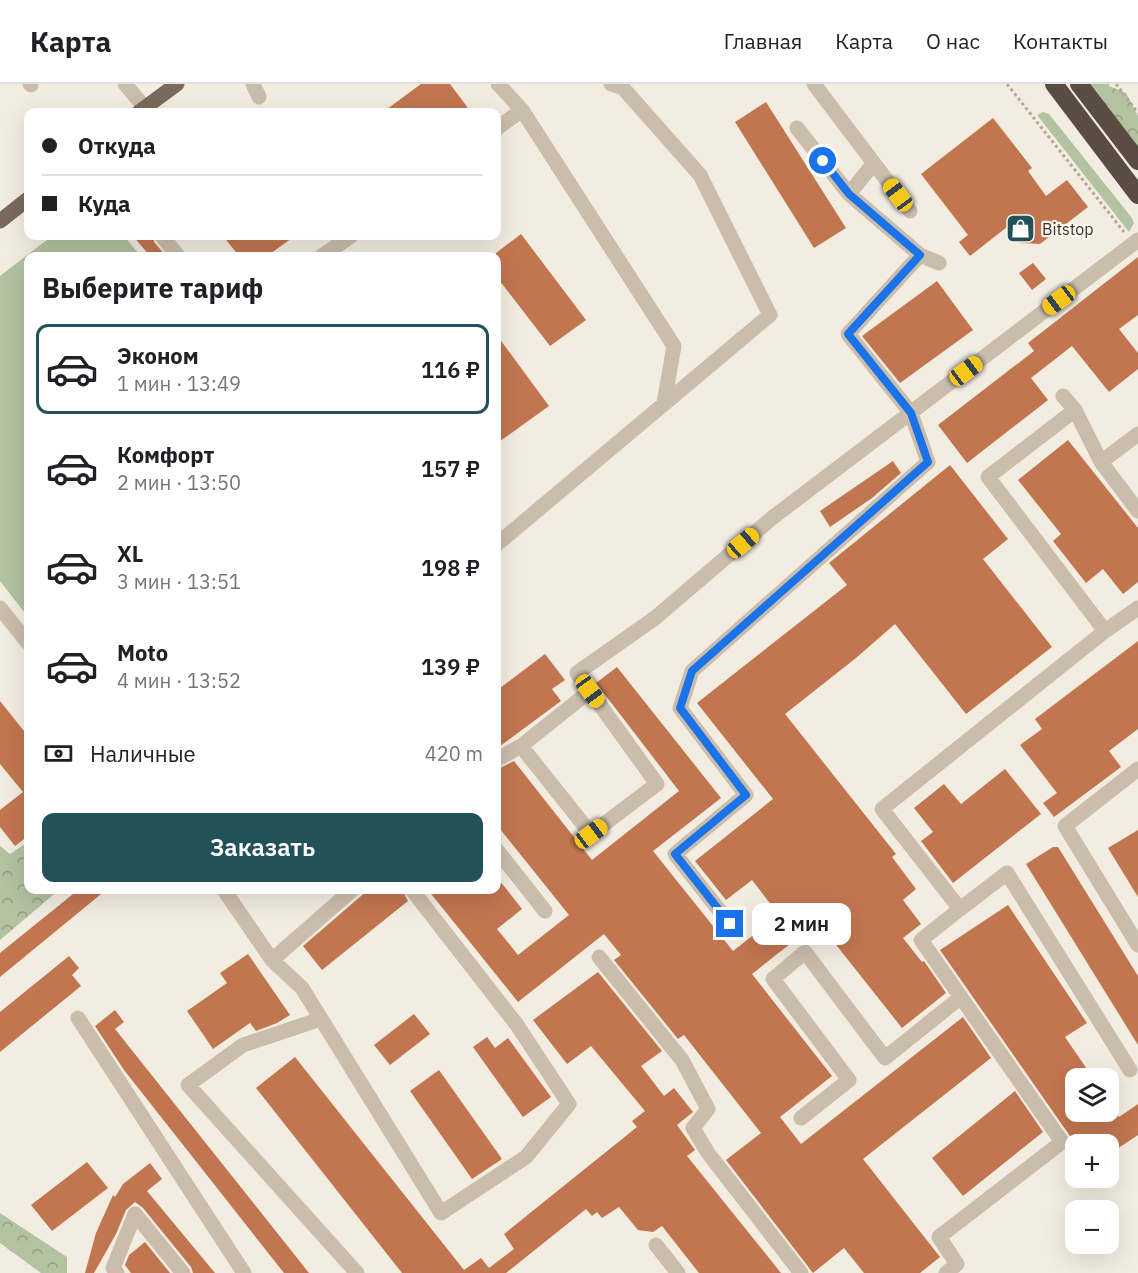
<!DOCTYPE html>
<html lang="ru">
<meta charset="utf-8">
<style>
body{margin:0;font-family:"IBM Plex Sans",sans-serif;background:#f2f2f2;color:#202124;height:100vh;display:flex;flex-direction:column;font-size:22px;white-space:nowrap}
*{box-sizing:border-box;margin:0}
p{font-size:20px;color:#757577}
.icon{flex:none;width:33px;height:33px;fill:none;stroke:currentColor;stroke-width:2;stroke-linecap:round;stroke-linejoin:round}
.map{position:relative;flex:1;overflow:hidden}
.details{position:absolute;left:24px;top:168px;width:477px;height:642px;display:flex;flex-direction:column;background:#fff;border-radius:12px;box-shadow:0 6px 24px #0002}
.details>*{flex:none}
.banner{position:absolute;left:24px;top:24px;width:477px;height:132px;border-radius:12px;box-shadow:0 6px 24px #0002;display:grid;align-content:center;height:132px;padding:0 18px;background:#fff}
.fabs{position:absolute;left:1065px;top:984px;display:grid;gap:12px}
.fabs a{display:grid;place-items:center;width:54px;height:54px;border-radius:12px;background:#fff;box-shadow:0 6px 24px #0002;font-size:30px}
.end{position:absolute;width:27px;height:27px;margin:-14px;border:8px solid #1a73e8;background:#fff;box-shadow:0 0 0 3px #fff}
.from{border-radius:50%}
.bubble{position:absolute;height:42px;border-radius:12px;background:#fff;box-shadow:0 6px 24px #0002;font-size:20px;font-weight:600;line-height:42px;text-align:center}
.car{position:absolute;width:18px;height:36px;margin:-18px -9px;border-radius:8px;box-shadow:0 0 4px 2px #0007;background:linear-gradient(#f5c518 24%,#345 0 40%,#f5c518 0 76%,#345 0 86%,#f5c518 0)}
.banner b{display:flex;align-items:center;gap:21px;height:57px;font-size:22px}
.banner b+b{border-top:2px solid #e0e0e0}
.banner i{width:15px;height:15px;background:#202124}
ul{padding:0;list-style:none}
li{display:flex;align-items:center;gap:18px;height:90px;margin:0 12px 9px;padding:0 6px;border:3px solid transparent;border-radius:12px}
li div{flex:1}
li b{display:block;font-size:22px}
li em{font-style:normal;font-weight:600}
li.on{border-color:#22515a}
li>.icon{width:54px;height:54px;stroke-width:1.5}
h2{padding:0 18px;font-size:27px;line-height:72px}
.pay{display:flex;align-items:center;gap:15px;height:66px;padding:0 18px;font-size:22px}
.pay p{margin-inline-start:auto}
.cta{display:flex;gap:12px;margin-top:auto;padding:12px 18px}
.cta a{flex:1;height:69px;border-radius:12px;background:#22515a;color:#fff;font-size:24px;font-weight:600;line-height:69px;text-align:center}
header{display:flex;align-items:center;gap:36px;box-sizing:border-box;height:84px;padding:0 30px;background:#fff;border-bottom:2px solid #e0e0e0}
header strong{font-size:28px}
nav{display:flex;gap:33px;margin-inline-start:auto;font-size:21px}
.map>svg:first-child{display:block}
.grass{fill:#b3c2a1}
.forest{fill:url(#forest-crowns)}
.building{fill:#c27650}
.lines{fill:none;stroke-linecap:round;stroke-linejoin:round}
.path{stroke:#b7a797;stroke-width:3;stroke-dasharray:3 3;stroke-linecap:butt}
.minor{stroke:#cbbdac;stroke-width:15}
.major{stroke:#7a6a5d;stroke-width:15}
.highway{stroke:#5a4c42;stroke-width:18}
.route{stroke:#1a73e8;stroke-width:8}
.labels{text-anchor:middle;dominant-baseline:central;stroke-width:4.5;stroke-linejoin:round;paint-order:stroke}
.poi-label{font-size:16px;fill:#39312b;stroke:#faf5ed;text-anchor:start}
</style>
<header>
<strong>Карта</strong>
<nav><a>Главная</a><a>Карта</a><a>О нас</a><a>Контакты</a></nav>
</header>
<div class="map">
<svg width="1138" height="1189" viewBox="0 0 1138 1189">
<defs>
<pattern id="forest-crowns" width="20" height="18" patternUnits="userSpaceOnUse" patternTransform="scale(1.5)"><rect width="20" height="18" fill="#b3c2a1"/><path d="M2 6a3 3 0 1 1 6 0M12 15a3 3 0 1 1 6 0" fill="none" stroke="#939e83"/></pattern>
</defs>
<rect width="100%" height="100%" fill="#f3ece1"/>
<path class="grass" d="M1043,28L1049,30L1132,134L1134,139L1129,148L1037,31Z
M52,152H124L141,172H28V533L0,497V192Z"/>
<path class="forest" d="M1090,0H1109V2L1126,9L1138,32V65Z
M28,758V806H59L0,856V762L10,770Z
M0,1129L67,1173V1189H41L0,1159Z"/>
<path class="building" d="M421,0H450L471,28H383Z
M766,18L846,144L814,164L735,38Z
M993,34L1032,84L1028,87L1046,112L1067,96L1088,123L1040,160L1019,159L1007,143L970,172L959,158L968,151L921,90Z
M521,150L586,236L550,262L496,192V169Z
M133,152H153L154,158L166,172H150Z
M223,152H295L267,172H239Z
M1138,173V231L1119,245L1138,269V285L1109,308L1072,262L1031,294L1048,316L967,379L938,341L1034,267L1028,259Z
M1033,179L1046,195L1032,206L1019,189Z
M937,197L973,246L900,299L862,252Z
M496,250L549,322L496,360Z
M1068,356L1138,444V498L1123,510L1103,485L1086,499L1053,457L1061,450L1018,396Z
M893,377L901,389L872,414L830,443L820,427Z
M950,381L1008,455L983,475L1052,563L966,630L895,540L856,574L785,630L896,770L892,773L916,805L903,816L921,840L903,854L922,878L924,877L946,909L902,944L818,838L752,890L832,992L780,1033L801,1060L963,933L991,974L863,1075L940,1173L920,1189H864L844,1164L813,1189L726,1076L761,1049L684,951L678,955L614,876L621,871L604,850L518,918L428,806H496V792L522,825L497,845L518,871L569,831L496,740V686L514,677L592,776L679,707L596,599L617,583L721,714L653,767L733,867L779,831L752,796L726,816L695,777L773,715L697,619L847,501L829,479Z
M1138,557V645L1109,667L1121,683L1054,733L1043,719L1057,709L1020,661L1042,645L1035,635Z
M545,570L565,596L552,605L561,617L496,665V607Z
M0,617L28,652V752L15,762L0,743V726L23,708L0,680Z
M1005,685L1041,730L953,799L921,757L933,748L914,724L944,700L961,720Z
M1138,746V813L1108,764Z
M1053,763H1058L1138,892V961L1026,780Z
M78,806H106L0,893V869Z
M368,806H402L408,817L322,886L303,862Z
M1008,821L1087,939L1065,953L1093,994H1076V1028H1115L1119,1033L1138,1020V1051L1108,1071V1060H1071L1070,1052L940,866Z
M248,870L290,931L277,939L256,947L250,939L213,965L187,927L227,899L220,889Z
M69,872L79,884L72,891L81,902L0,968V928Z
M598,888L662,967L641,982L664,1012L674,1004L693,1028L677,1041L695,1066L687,1072L781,1189H699L662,1142L653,1148L638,1146L619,1123L602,1134L597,1128L592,1132L586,1125L506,1189H402L256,1004L295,973L464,1186L481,1174L489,1184L514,1165L504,1150L637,1043L632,1037L645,1027L591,962L567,980L533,936Z
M115,926L124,938L115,945L309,1189H284L124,986L95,942Z
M414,930L430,950L390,981L374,961Z
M487,953L495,964L508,954L551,1013L523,1033L473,963Z
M439,986L502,1075L472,1095L410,1007Z
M1015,1007L1043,1048L963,1112L932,1074Z
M87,1078L108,1104L52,1147L31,1121Z
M150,1079L162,1095L147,1107L215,1189H193L191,1183L143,1124L135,1118L126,1126L116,1150L94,1189H85L96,1149L113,1111L115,1113L123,1100Z
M145,1158L170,1189H131L125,1181L129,1171Z"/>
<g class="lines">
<path class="path" d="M1007,0L1124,148
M1116,0L1138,29"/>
<path class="minor" d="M30,0L31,1
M125,0L145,24
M253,0L259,13
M814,0L910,127
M522,26L674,262L664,319
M797,44L849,110
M496,45L522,26L498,0
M162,152L178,172
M920,171L939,179
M322,172L351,152
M1063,312L1075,326L1101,378L1138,350
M1075,326L988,393L1105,547
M1101,378L1138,427
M496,461L770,231L700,91L623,4L611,0
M0,524L28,559
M590,607L521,662L591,750L657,700L577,589L655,534L772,434L1138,156
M496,676L521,662
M1138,685L1065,742L1138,861
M496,765L545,827
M224,806L272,876L302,904L441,1129L526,1073L569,1020L517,941L412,806
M960,825L1007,789L1130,986
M730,840L675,770L746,711L680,624L692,587L928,378L911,329L848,250L920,171L849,110L874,79
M599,873L682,976L708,1025L693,1044L708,1069L801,1189
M272,876L352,806
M78,934L244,1189
M321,935L243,961L188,1001L357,1189
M801,1034L849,996L773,895L805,868L885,974L961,913
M656,1161L678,1189
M117,1189L113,1184L135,1130L183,1189
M946,1189L957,1180L939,1153L1062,1058L921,856L960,825L882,725L1105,547L1138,524"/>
<path class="major" d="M139,28L177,0
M0,137L28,115"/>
<path class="highway" d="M1054,0L1138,111
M1079,0L1138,77"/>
</g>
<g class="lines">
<path class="route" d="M730,840L675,770L746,711L680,624L692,587L928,378L911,329L848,250L920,171L849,110L823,77"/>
</g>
<defs>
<symbol id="shop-square" viewBox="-11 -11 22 22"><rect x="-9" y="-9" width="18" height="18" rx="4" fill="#22515a" stroke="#faf5ed"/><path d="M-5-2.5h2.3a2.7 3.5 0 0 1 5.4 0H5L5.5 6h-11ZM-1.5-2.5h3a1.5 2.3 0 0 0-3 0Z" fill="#fff"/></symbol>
</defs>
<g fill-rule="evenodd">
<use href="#shop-square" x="1004" y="128" width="33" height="33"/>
</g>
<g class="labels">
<g class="poi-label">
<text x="1042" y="145">Bitstop</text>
</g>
</g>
</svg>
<div class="fabs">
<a><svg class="icon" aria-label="layers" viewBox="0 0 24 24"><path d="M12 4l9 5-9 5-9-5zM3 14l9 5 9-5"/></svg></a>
<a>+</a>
<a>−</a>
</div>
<i class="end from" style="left:823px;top:77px"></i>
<i class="end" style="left:730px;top:840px"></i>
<div class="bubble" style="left:752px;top:819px;width:99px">2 мин</div>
<i class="car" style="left:898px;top:111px;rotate:323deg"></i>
<i class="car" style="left:1059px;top:216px;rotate:233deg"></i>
<i class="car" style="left:966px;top:287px;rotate:53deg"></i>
<i class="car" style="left:743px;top:459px;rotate:49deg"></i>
<i class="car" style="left:590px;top:607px;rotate:144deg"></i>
<i class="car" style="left:591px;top:750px;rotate:53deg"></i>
<div class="banner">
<b><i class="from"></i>Откуда</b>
<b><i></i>Куда</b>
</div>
<section class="details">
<h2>Выберите тариф</h2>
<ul>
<li class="on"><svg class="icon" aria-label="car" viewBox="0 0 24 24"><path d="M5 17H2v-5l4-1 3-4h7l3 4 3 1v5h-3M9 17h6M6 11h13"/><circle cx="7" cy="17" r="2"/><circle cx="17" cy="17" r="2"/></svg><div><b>Эконом</b><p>1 мин · 13:49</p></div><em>116 ₽</em></li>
<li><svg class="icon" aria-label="car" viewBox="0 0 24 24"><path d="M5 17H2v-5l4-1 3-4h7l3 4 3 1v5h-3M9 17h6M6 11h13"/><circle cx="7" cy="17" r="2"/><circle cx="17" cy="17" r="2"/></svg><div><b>Комфорт</b><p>2 мин · 13:50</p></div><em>157 ₽</em></li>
<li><svg class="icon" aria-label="car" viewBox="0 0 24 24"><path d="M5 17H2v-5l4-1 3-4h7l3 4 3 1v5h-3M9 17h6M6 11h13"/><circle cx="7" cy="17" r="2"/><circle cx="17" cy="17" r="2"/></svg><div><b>XL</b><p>3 мин · 13:51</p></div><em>198 ₽</em></li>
<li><svg class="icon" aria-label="car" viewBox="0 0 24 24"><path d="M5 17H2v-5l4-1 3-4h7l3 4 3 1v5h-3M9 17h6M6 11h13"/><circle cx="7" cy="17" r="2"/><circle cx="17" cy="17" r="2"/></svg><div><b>Moto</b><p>4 мин · 13:52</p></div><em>139 ₽</em></li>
</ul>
<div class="pay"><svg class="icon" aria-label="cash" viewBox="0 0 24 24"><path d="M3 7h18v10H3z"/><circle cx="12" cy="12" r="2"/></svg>Наличные<p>420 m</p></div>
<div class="cta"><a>Заказать</a></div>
</section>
</div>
